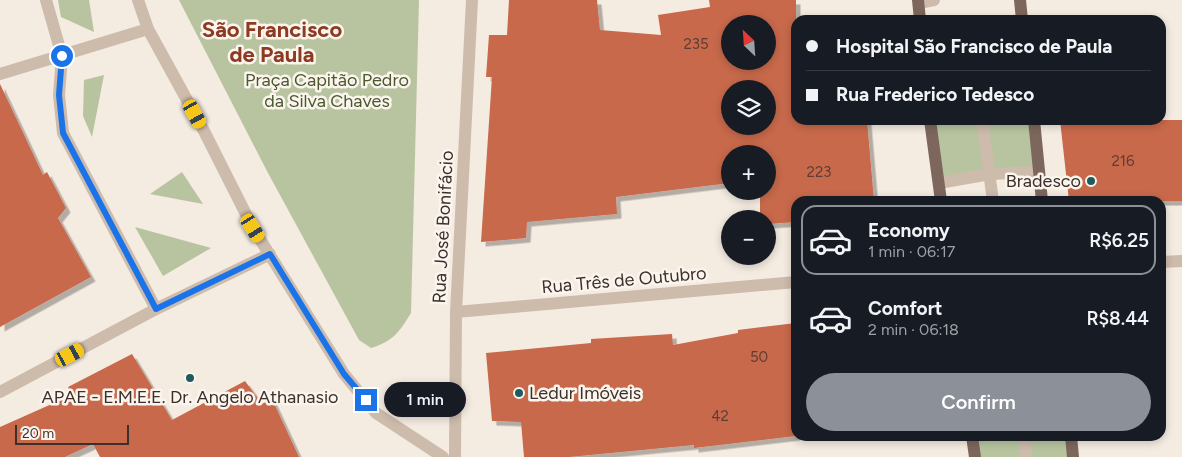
<!DOCTYPE html>
<meta charset="utf-8">
<style>
body{margin:0;font-family:Figtree,sans-serif;background:#20242c;color:#f1f3f6;height:100vh;display:flex;flex-direction:column;font-size:19px;white-space:nowrap}
*{box-sizing:border-box;margin:0}
p{font-size:16px;color:#9ea1a6}
.icon{flex:none;width:28px;height:28px;fill:none;stroke:currentColor;stroke-width:2;stroke-linecap:round;stroke-linejoin:round}
.map{position:relative;flex:1;overflow:hidden}
.drawer{position:absolute;left:791px;top:196px;width:375px;height:245px;display:flex;flex-direction:column;background:#171b24;border-radius:15px;box-shadow:0 2px 8px #0003}
.drawer>*{flex:none}
.banner{position:absolute;left:791px;top:15px;width:375px;height:110px;border-radius:15px;box-shadow:0 2px 8px #0003;display:grid;align-content:center;height:110px;padding:0 15px;background:#171b24}
.needle{width:32px;rotate:335deg}
.tools{position:absolute;left:721px;top:15px;display:grid;gap:10px}
.tools a{display:grid;place-items:center;width:55px;height:55px;border-radius:50%;background:#171b24;box-shadow:0 2px 8px #0003;font-size:25px}
.scale{position:absolute;left:15px;bottom:12px;width:114px;box-sizing:border-box;padding-left:5px;border:2px solid #3b302b;border-top:0;font-size:14px;line-height:18px;white-space:nowrap;color:#3b302b;-webkit-text-stroke:4px #fbf5ee;paint-order:stroke}
.end{position:absolute;width:22px;height:22px;margin:-11px;border:6px solid #1a73e8;background:#fff;box-shadow:0 0 0 2px #fff}
.from{border-radius:50%}
.bubble{position:absolute;height:35px;border-radius:18px;background:#171b24;box-shadow:0 2px 8px #0003;font-size:16px;font-weight:600;line-height:35px;text-align:center}
.car{position:absolute;width:15px;height:30px;margin:-15px -8px;border-radius:6px;box-shadow:0 0 4px 1px #0007;background:linear-gradient(#f5c518 24%,#345 0 40%,#f5c518 0 76%,#345 0 86%,#f5c518 0)}
.banner b{display:flex;align-items:center;gap:18px;height:48px;font-size:19px}
.banner b+b{border-top:1px solid #363941}
.banner i{width:12px;height:12px;background:#f1f3f6}
ul{padding:9px 0 0;list-style:none}
li{display:flex;align-items:center;gap:15px;height:70px;margin:0 10px 8px;padding:0 5px;border:2px solid transparent;border-radius:15px}
li div{flex:1}
li b{display:block;font-size:19px}
li em{font-style:normal;font-weight:600}
li.current{border-color:#8c9099}
li>.icon{width:45px;height:45px;stroke-width:1.5}
.button{display:flex;gap:10px;margin-top:auto;padding:10px 15px}
.button a{flex:1;height:58px;border-radius:30px;background:#8c9099;color:#fff;font-size:20px;font-weight:600;line-height:58px;text-align:center}
.map>svg:first-child{display:block}
.green{fill:#b8c4a0}
.building{fill:#c8694b;fill-rule:evenodd;filter:url(#shadow)}
.lines{fill:none;stroke-linecap:round;stroke-linejoin:round}
.minor{stroke:#cdbbac;stroke-width:12}
.major{stroke:#7d675c;stroke-width:12}
.route{stroke:#1a73e8;stroke-width:6}
.poi-dot{fill:#1f5a5e;stroke:#fbf5ee;stroke-width:2}
.labels{text-anchor:middle;dominant-baseline:central;stroke-width:5;stroke-linejoin:round;paint-order:stroke}
.number-label{font-size:15px;fill:#5e3e33}
.park-label{font-size:18px;fill:#4a5a2e;stroke:#fbf5ee}
.poi-label{font-size:18px;fill:#3b302b;stroke:#fbf5ee;text-anchor:end}
.street-label{font-size:18px;fill:#3b302b;stroke:#fbf5ee}
.district-label{font-size:22px;font-weight:bold;fill:#8c3b22;stroke:#fbf5ee}
</style>
<div class="map">
<svg width="1182" height="457" viewBox="0 0 1182 457">
<defs>
<filter id="shadow"><feDropShadow dx="4.5" dy="4.5" stdDeviation="0" flood-color="#0004"/></filter>
</defs>
<rect width="100%" height="100%" fill="#f4ebe1"/>
<path class="green" d="M58,0H89L94,32L61,17Z
M179,0H419L411,313C399,332 394,341 371,348L359,340L268,173Z
M104,75L92,137L83,116L84,80Z
M930,120H1034L1039,172L939,183Z
M182,172L203,204L150,194Z
M135,227L211,248L163,276Z
M972,436H1071L1073,457H975Z"/>
<path class="building" d="M509,0H597L600,30L661,35L658,15L710,7L709,0H796V120H867L874,201H796V222L768,224V219H760V191H768V154H730V183L616,197L617,214L527,222L526,238L481,242L492,77H486L489,35H507ZM730,24H768V61H730ZM730,89H768V126H730Z
M0,84L43,175L47,172L66,208L58,218L91,277L0,327Z
M1060,120H1182V201H1069Z
M796,323V436L694,448V445L569,457H524L521,422L492,421L486,353L591,343V339L672,334L673,345L738,333V330Z
M132,354L172,420L245,381L262,404L272,399L299,457H100L93,444L65,457H0V427L72,395L68,387Z"/>
<g class="lines">
<path class="minor" d="M46,0L62,56L59,95L63,133L156,309
M138,0L148,29L204,131L253,228L344,374L376,413L443,457
M919,3L934,0
M0,74L148,29
M982,120L993,201
M939,183L990,174L1039,172
M1161,262L1182,261
M456,312L796,282
M0,392L156,309L270,254
M1024,436L1026,457
M455,457L456,312L472,0"/>
<path class="major" d="M918,0L920,20
M1020,0L1022,20
M930,120L941,201
M1034,120L1042,201
M972,436L975,457
M1071,436L1073,457"/>
</g>
<g class="lines">
<path class="route" d="M62,56L59,95L63,133L156,309L270,254L344,374L366,400"/>
</g>
<g class="poi-dot">
<circle cx="1091" cy="181" r="5"/>
<circle cx="190" cy="378" r="5"/>
<circle cx="519" cy="393" r="5"/>
</g>
<g class="labels">
<g class="number-label">
<text x="696" y="44">235</text>
<text x="1123" y="161">216</text>
<text x="819" y="172">223</text>
<text x="759" y="357">50</text>
<text x="720" y="416">42</text>
</g>
<g class="park-label">
<text x="327" y="80">Praça Capitão Pedro<tspan x="327" dy="21">da Silva Chaves</tspan></text>
</g>
<g class="poi-label">
<text x="1081" y="181">Bradesco</text>
<text x="529" y="393" text-anchor="start">Ledur Imóveis</text>
<text x="190" y="397" text-anchor="middle">APAE - E.M.E.E. Dr. Angelo Athanasio</text>
</g>
<g class="street-label">
<text transform="translate(443 227) rotate(-87)">Rua José Bonifácio</text>
<text transform="translate(624 280) rotate(-5)">Rua Três de Outubro</text>
</g>
<g class="district-label">
<text x="272" y="29">São Francisco<tspan x="272" dy="25">de Paula</tspan></text>
</g>
</g>
</svg>
<div class="tools">
<a><svg class="needle" viewBox="-14 -14 28 28"><path d="M0-13l5 13h-10z" fill="#e53935"/><path d="M0 13l5-13h-10z" fill="#9ea1a6"/></svg></a>
<a><svg class="icon" aria-label="layers" viewBox="0 0 24 24"><path d="M12 4l9 5-9 5-9-5zM3 14l9 5 9-5"/></svg></a>
<a>+</a>
<a>−</a>
</div>
<div class="scale">20 m</div>
<i class="end from" style="left:62px;top:56px"></i>
<i class="end" style="left:366px;top:400px"></i>
<div class="bubble" style="left:384px;top:382px;width:82px">1 min</div>
<i class="car" style="left:195px;top:114px;rotate:151deg"></i>
<i class="car" style="left:253px;top:228px;rotate:148deg"></i>
<i class="car" style="left:70px;top:355px;rotate:62deg"></i>
<div class="banner">
<b><i class="from"></i>Hospital São Francisco de Paula</b>
<b><i></i>Rua Frederico Tedesco</b>
</div>
<section class="drawer">
<ul>
<li class="current"><svg class="icon" aria-label="car" viewBox="0 0 24 24"><path d="M5 17H2v-5l4-1 3-4h7l3 4 3 1v5h-3M9 17h6M6 11h13"/><circle cx="7" cy="17" r="2"/><circle cx="17" cy="17" r="2"/></svg><div><b>Economy</b><p>1 min · 06:17</p></div><em>R$6.25</em></li>
<li><svg class="icon" aria-label="car" viewBox="0 0 24 24"><path d="M5 17H2v-5l4-1 3-4h7l3 4 3 1v5h-3M9 17h6M6 11h13"/><circle cx="7" cy="17" r="2"/><circle cx="17" cy="17" r="2"/></svg><div><b>Comfort</b><p>2 min · 06:18</p></div><em>R$8.44</em></li>
</ul>
<div class="button"><a>Confirm</a></div>
</section>
</div>
